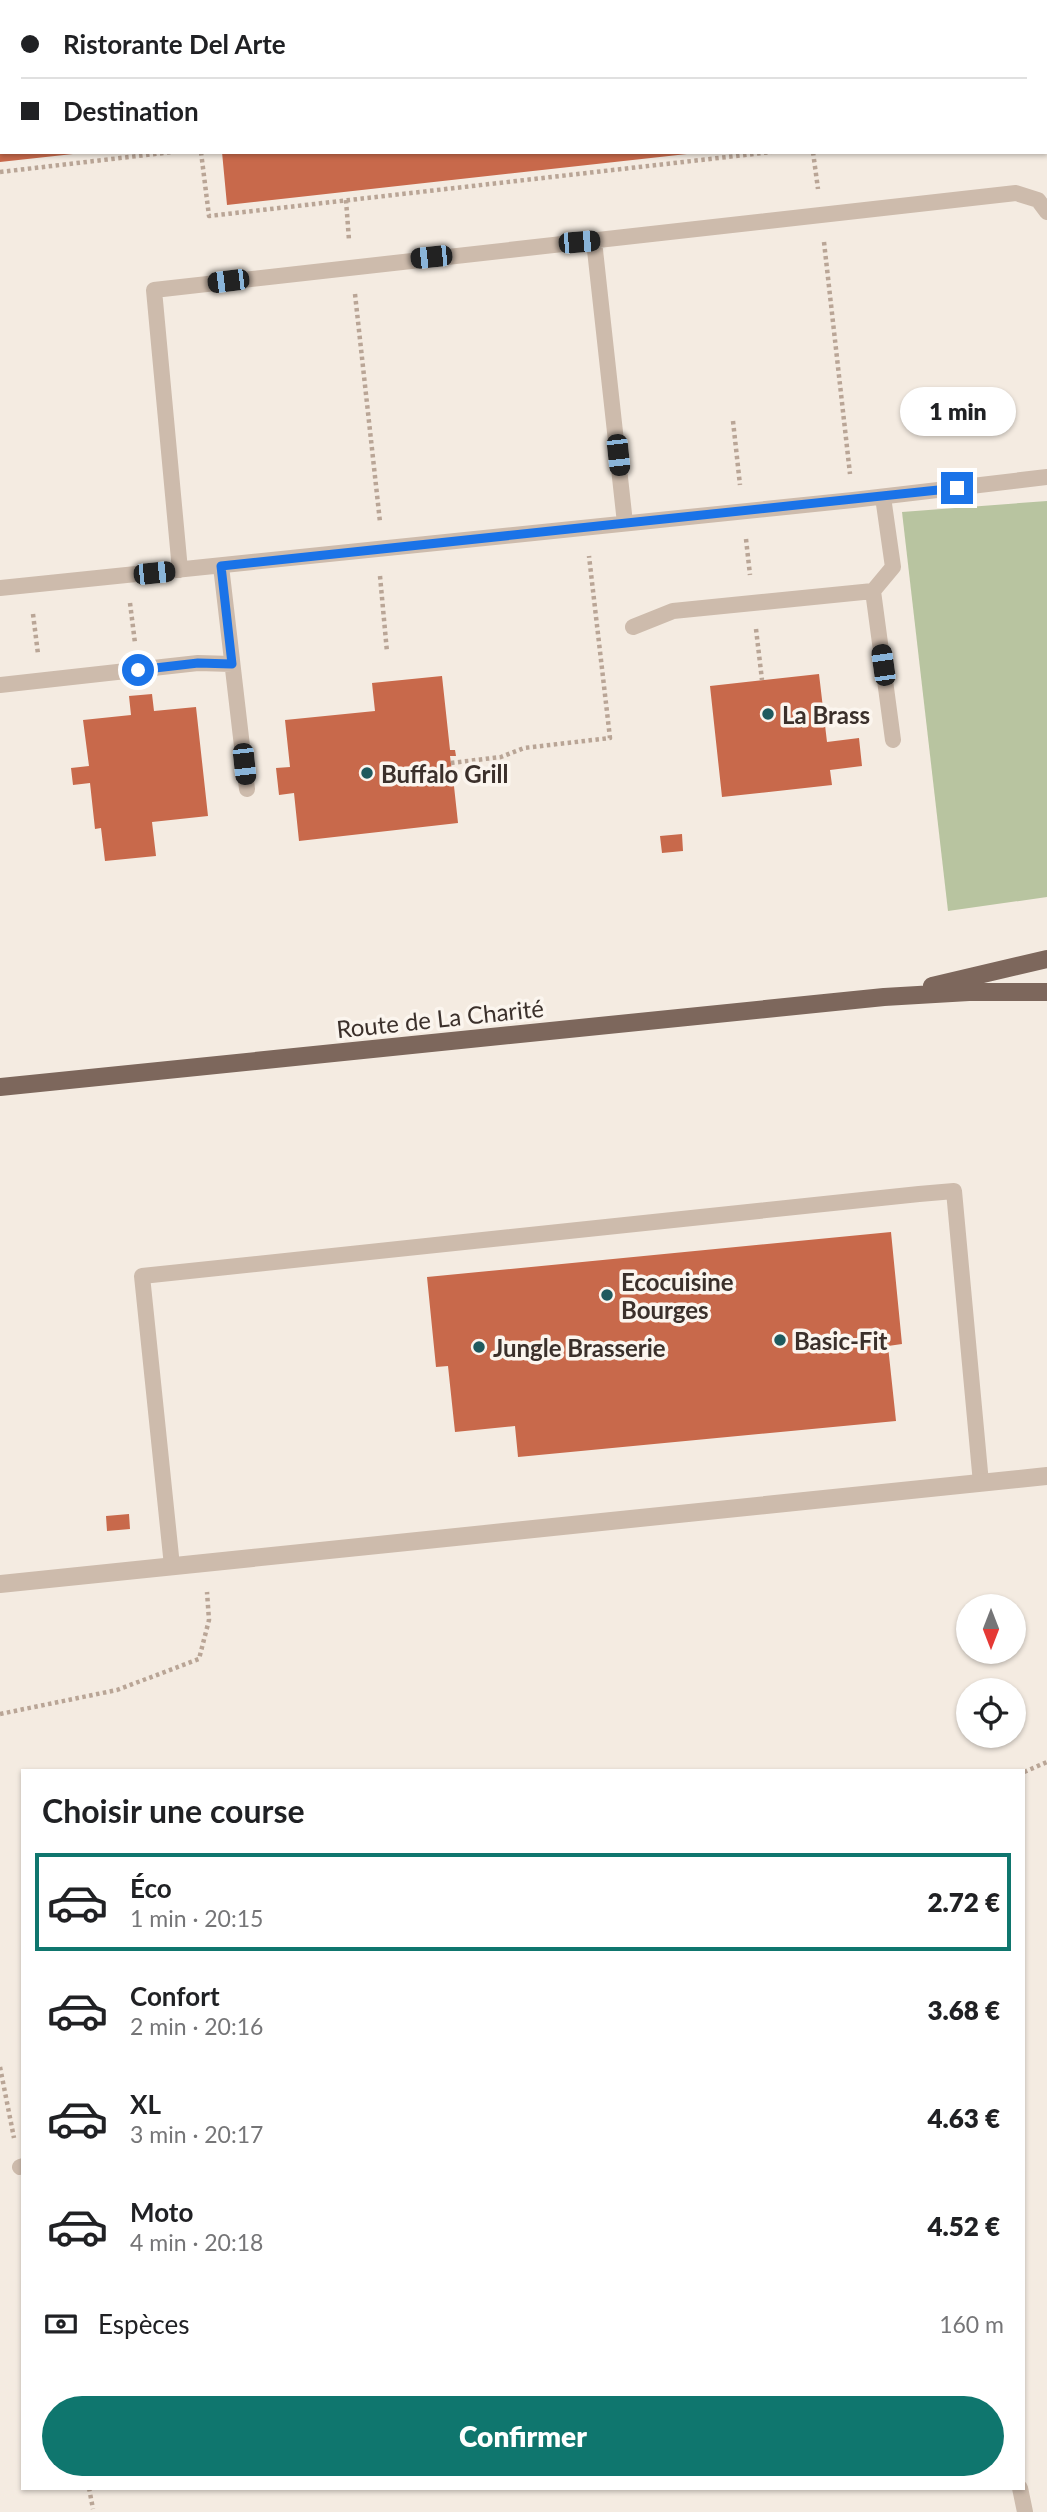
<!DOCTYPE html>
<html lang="fr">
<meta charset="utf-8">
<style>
body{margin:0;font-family:Lato,sans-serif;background:#f2f2f2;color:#202124;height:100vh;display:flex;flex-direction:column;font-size:26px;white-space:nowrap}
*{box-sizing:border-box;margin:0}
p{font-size:23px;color:#757577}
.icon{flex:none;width:38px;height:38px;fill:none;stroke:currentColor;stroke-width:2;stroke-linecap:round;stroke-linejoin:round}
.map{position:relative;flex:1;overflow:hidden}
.side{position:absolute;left:21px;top:1769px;width:1004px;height:721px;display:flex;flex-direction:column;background:#fff;border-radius:0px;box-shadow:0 2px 5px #0004}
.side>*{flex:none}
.banner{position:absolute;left:0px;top:0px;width:1048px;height:154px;box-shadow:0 2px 5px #0004;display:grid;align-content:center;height:154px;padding:0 21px;background:#fff}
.needle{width:46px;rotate:180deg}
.buttons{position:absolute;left:956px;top:1594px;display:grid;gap:14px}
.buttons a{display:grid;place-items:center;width:70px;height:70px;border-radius:50%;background:#fff;box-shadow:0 2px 5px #0004;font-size:35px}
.end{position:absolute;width:32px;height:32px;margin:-16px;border:9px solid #1a73e8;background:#fff;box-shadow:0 0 0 4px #fff}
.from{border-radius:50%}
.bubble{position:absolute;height:49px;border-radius:24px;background:#fff;box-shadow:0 2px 5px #0004;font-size:23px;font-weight:800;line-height:49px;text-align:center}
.car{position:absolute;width:21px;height:42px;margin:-21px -10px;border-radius:9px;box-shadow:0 0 5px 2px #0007;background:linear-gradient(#222 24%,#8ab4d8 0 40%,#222 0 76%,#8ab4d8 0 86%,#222 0)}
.banner b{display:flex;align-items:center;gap:24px;height:66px;font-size:26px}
.banner b+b{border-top:2px solid #e0e0e0}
.banner i{width:18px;height:18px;background:#202124}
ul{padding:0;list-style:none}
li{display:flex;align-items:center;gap:21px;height:98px;margin:0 14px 10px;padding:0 7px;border:4px solid transparent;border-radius:0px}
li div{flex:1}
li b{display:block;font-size:26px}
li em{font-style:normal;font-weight:800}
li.selected{border-color:#0f766e}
li>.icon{width:63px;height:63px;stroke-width:1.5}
h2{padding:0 21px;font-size:32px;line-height:84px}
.pay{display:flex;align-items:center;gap:18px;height:77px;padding:0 21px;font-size:26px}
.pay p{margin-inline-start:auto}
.button{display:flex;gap:14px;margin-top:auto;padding:14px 21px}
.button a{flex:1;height:80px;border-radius:42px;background:#0f766e;color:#fff;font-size:28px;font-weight:800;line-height:80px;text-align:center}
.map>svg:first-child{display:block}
.green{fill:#b8c4a0}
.building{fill:#c8694b}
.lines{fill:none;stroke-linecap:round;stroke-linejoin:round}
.path{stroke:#b9a596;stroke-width:4.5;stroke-dasharray:3.5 3.5;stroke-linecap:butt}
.service{stroke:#cdbbac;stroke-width:16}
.minor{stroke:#cdbbac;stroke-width:18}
.primary{stroke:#7d675c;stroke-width:18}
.route{stroke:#1a73e8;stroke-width:9}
.poi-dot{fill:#1f5a5e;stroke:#fbf5ee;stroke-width:2.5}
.labels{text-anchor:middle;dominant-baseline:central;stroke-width:7;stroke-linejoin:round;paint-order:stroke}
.poi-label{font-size:24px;font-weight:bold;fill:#3b302b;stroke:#fbf5ee;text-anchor:start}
.street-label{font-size:24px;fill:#3b302b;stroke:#fbf5ee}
</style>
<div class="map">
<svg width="1047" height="2512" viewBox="0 0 1047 2512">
<rect width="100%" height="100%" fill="#f4ebe1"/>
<path class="green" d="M1047,501V897L948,911L902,512Z"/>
<path class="building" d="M0,152H73V154L0,162Z
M222,152H687V154L227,205Z
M819,674L827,742L859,738L862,766L830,770L832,785L722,797L710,686Z
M442,676L450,750H455L456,756H450L452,771L457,770V776L453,777L458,823L299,841L294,793L279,795L276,768L290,767L285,720L375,711L372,683Z
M152,694L154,711L196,707L208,816L152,822L156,856L105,861L101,828L95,829L90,783L73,785L71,768L89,766L83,720L131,715L129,696Z
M682,834L683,851L662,853L660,836Z
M891,1232L902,1344L888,1346L896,1421L518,1457L515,1426L455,1432L448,1366L436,1367L427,1277Z
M129,1514L130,1529L107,1531L106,1516Z"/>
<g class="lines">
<path class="path" d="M1046,122H1047
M201,152L209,216L771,152
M813,152L818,189
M0,172L172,152
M346,200L349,240
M824,242L850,474
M355,294L380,522
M733,421L740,485
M746,539L750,575
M380,576L387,652
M130,603L135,643
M33,614L38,654
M756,629L762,680
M451,763L501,757L524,748L610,738L589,556
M0,1714L117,1690L199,1659L209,1620L207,1592
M1024,1772L1047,1762
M0,2067L14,2138
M89,2488L93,2509"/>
<path class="service" d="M594,241L625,523
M221,566L247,789
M180,570L154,290L1016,193L1038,200L1047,212
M0,588L853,500L1047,477
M873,591L893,740
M633,627L673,611L873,591L893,567L883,497
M0,685L198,663L232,664
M172,1566L142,1276L919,1194L954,1191L981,1483
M20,2167L23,2166
M1020,2488L1025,2512"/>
<path class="minor" d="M0,1584L1047,1476"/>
<path class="primary" d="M932,986L1047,959
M0,1087L884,997L969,992H1047"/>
</g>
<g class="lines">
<path class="route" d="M138,670L198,663L232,664L221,566L957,488"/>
</g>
<g class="poi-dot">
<circle cx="768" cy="714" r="7"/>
<circle cx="367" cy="773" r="7"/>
<circle cx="607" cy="1295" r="7"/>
<circle cx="780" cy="1340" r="7"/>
<circle cx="479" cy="1347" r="7"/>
</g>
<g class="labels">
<g class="poi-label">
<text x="782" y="714">La Brass</text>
<text x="381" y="773">Buffalo Grill</text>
<text x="621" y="1281">Ecocuisine<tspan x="621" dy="28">Bourges</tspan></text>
<text x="794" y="1340">Basic-Fit</text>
<text x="493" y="1347">Jungle Brasserie</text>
</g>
<g class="street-label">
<text transform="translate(440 1018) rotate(-6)">Route de La Charité</text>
</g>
</g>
</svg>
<div class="buttons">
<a><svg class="needle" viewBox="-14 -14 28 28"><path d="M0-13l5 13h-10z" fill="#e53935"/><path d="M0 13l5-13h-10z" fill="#757577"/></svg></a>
<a><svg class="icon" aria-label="locate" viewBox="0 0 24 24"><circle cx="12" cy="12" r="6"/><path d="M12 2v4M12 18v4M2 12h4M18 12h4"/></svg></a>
</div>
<i class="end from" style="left:138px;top:670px"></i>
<i class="end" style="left:957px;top:488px"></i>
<div class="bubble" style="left:900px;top:387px;width:116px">1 min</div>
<i class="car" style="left:579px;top:242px;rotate:85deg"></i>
<i class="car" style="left:431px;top:257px;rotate:264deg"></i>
<i class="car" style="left:228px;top:281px;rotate:263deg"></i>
<i class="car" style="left:618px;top:455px;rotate:174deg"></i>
<i class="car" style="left:154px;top:573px;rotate:84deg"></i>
<i class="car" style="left:883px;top:665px;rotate:352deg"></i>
<i class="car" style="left:244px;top:764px;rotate:174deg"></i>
<div class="banner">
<b><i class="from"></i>Ristorante Del Arte</b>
<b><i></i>Destination</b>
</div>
<section class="side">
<h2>Choisir une course</h2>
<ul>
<li class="selected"><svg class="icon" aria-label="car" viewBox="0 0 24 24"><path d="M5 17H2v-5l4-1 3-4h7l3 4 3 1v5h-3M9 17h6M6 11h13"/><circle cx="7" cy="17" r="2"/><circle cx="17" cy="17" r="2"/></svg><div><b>Éco</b><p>1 min · 20:15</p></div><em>2.72 €</em></li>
<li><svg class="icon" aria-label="car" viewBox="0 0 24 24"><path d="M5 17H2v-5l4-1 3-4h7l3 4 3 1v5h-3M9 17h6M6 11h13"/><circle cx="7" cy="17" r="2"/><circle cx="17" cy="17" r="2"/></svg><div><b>Confort</b><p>2 min · 20:16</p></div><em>3.68 €</em></li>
<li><svg class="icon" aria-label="car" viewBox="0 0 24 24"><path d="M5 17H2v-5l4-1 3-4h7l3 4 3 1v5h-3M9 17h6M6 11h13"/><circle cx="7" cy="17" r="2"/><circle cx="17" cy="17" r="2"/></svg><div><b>XL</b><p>3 min · 20:17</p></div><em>4.63 €</em></li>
<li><svg class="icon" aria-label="car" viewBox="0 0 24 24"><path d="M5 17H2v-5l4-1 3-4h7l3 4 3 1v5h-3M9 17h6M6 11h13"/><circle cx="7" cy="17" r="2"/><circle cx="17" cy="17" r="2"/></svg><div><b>Moto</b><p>4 min · 20:18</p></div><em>4.52 €</em></li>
</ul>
<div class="pay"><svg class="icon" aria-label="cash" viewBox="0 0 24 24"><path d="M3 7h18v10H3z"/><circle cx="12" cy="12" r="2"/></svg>Espèces<p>160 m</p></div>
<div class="button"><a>Confirmer</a></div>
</section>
</div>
